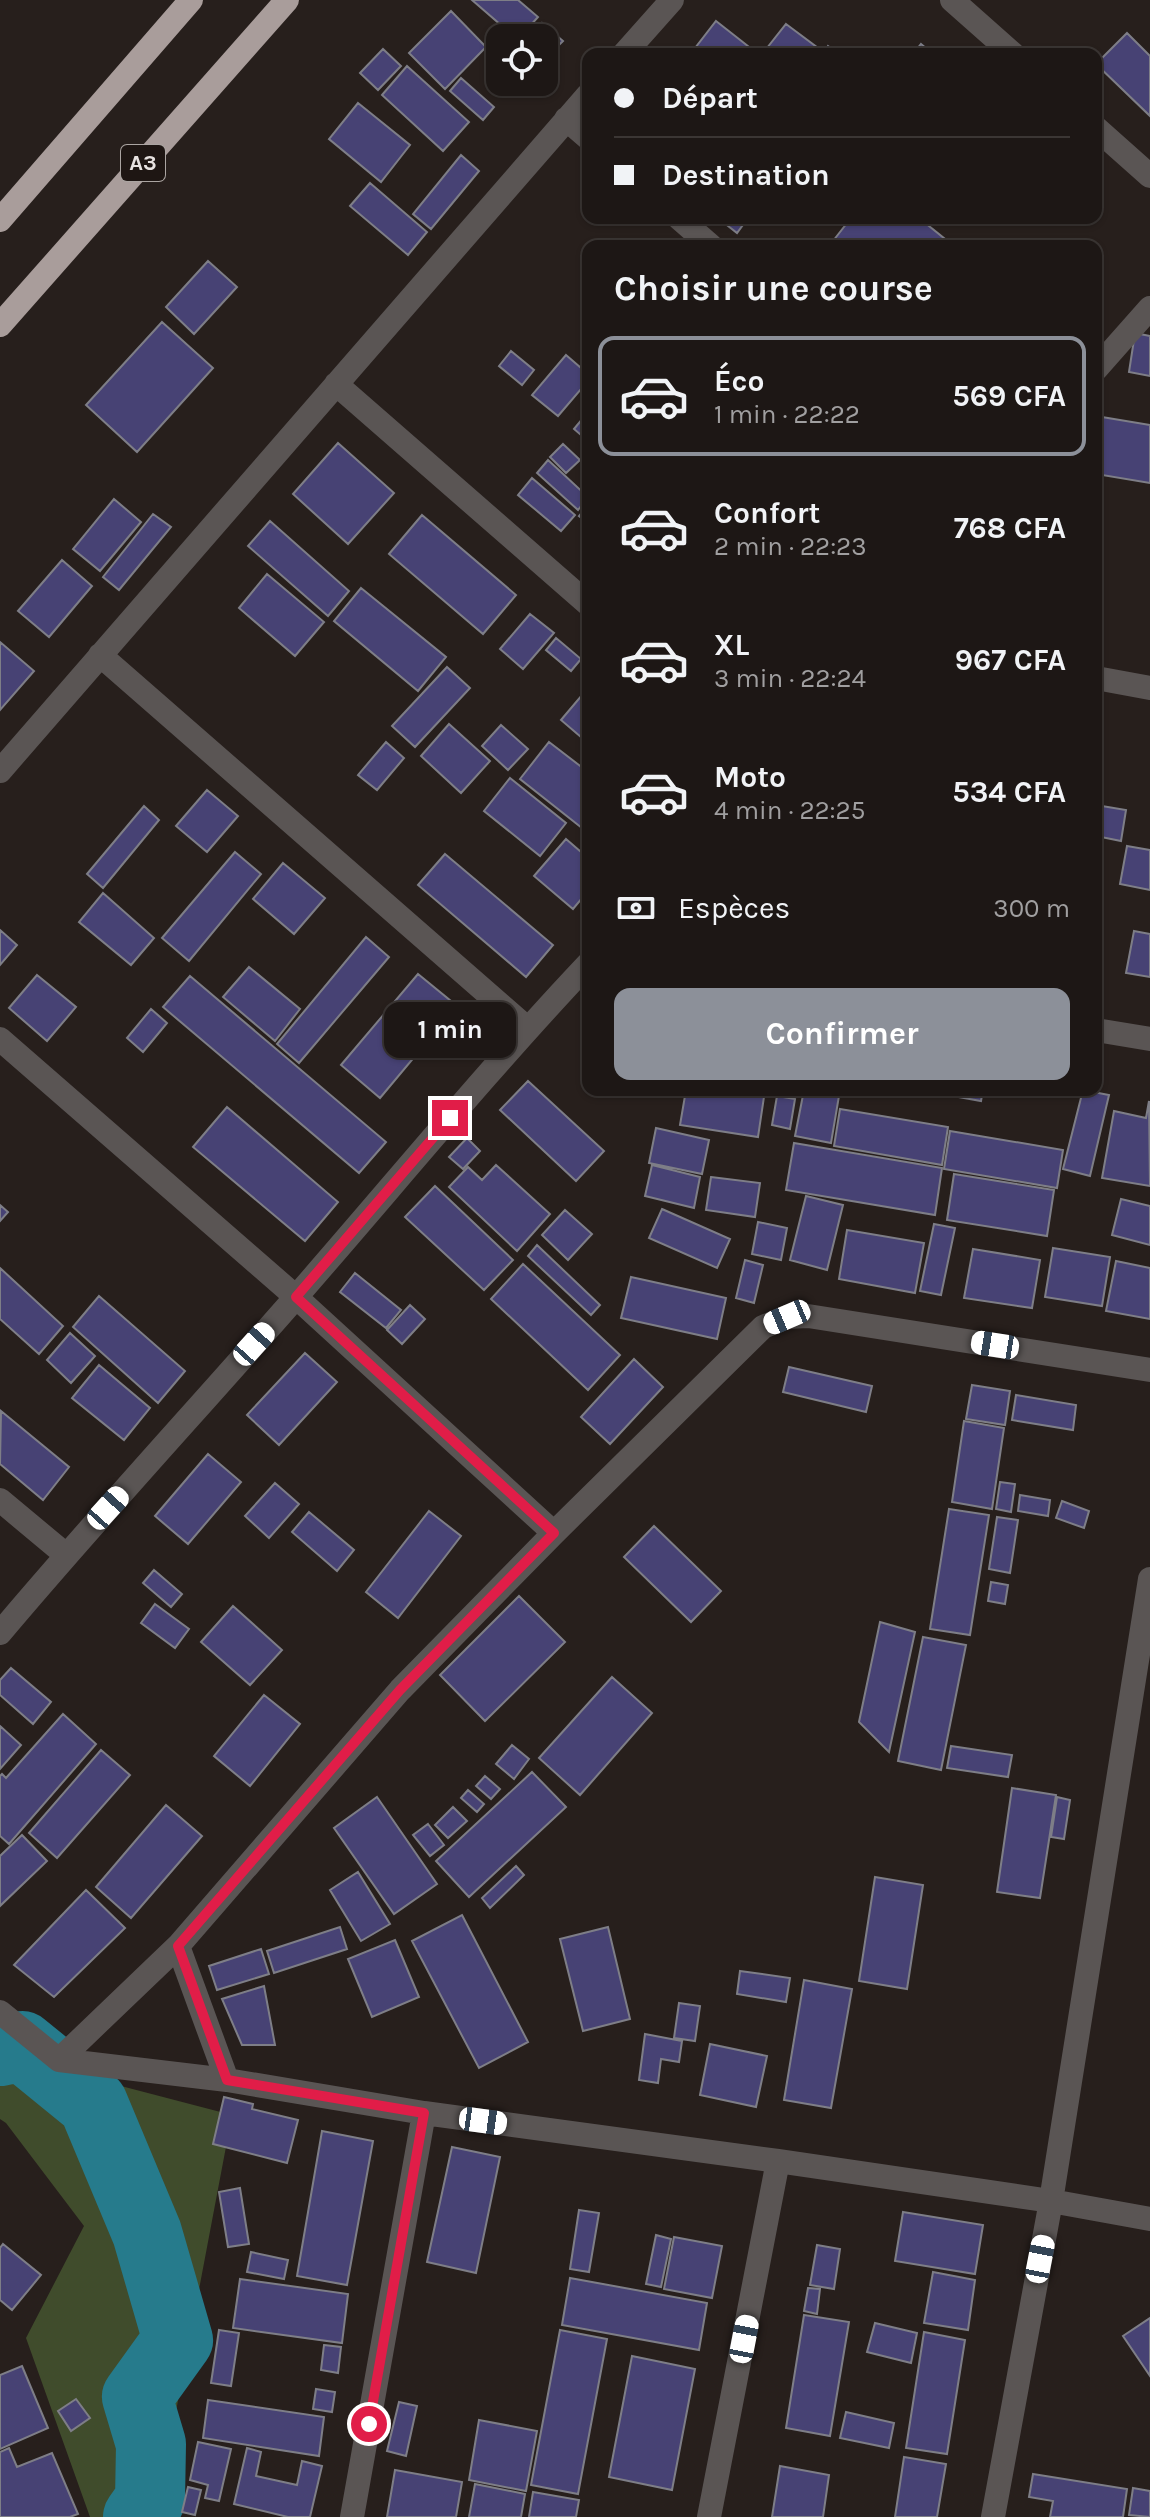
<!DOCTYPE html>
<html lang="fr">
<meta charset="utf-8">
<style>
body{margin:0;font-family:Karla,sans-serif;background:#2a2422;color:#f1f3f6;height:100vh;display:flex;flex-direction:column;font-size:30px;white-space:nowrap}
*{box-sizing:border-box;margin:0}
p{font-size:26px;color:#a09fa0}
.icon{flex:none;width:44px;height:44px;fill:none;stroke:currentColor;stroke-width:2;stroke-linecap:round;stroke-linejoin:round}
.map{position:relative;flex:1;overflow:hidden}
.panel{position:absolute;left:582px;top:240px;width:520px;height:856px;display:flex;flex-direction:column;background:#1d1715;border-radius:16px;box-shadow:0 2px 6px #0004,0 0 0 2px #3b3634}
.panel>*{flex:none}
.top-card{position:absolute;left:582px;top:48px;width:520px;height:176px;border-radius:16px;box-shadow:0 2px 6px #0004,0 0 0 2px #3b3634;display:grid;align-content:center;height:176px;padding:0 32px;background:#1d1715}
.tools{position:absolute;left:486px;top:24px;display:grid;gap:16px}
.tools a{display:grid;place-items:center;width:72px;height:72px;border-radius:16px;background:#1d1715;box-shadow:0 2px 6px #0004,0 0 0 2px #3b3634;font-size:40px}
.end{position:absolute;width:36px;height:36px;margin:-18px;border:10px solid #e11d48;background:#fff;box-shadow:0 0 0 4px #fff}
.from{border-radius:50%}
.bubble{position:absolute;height:56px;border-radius:16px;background:#1d1715;box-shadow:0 2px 6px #0004,0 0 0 2px #3b3634;font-size:26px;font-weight:700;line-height:56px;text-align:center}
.car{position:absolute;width:24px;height:48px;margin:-24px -12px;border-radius:10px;box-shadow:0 0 6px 2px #0007;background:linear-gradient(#fff 24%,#345 0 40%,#fff 0 76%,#345 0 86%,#fff 0)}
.top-card b{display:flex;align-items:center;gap:28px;height:76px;font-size:30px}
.top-card b+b{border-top:2px solid #3b3634}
.top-card i{width:20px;height:20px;background:#f1f3f6}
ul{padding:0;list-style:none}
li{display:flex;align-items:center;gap:24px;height:120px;margin:0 16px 12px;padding:0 16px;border:4px solid transparent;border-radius:16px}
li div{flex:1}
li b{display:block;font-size:30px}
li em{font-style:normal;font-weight:700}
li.current{border-color:#8c9099}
li>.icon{width:72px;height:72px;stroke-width:1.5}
h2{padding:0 32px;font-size:36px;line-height:96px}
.pay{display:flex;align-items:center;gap:20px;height:88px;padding:0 32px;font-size:30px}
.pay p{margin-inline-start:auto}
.primary-button{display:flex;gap:16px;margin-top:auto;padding:16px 32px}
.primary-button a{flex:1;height:92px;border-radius:16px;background:#8c9099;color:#fff;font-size:32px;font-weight:700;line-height:92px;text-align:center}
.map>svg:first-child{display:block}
.green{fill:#404c2c}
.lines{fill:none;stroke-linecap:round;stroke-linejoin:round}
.river{stroke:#267b8c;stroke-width:70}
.building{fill:#474274;stroke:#7e7e87;stroke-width:2}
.street{stroke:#5a5554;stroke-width:24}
.highway{stroke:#a99d9b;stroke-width:24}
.route{stroke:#e11d48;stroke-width:10}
.labels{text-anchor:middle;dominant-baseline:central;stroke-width:6;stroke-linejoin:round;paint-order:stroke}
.shield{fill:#1e1613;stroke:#aba5a2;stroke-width:2}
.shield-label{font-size:22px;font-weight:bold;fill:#e7e2e0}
</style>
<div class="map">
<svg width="1150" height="2517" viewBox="0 0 1150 2517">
<rect width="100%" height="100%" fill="#271f1c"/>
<path class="green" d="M0,2036L33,2063L232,2115L156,2517H90L26,2338L84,2226L6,2123L0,2119Z"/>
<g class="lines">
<path class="river" d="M0,2051L22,2046L93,2104L147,2233L178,2340L137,2397L151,2444L150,2500L138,2517"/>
</g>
<path class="building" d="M472,0H518L538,17L519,38H516Z
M451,11L486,47L445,89L409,53Z
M716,21L758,54H695L692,52Z
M542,23L563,41L552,52L544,45V38H536L532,35Z
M786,24L818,48L813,54L763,53Z
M1127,33L1150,56V116L1096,64Z
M921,44L933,54H913Z
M828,46L839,54H823Z
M383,49L401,66L378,90L360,73Z
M407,66L469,122L443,151L382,95Z
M461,78L494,107L483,120L450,91Z
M358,103L410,145L381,182L329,139Z
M461,155L479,171L431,229L413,214Z
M370,183L427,232L408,255L350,206Z
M718,218H748L737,233Z
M851,218H919L945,239L939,246H839L833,241Z
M208,261L237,287L194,334L166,307Z
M162,322L213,368L137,452L86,405Z
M1135,333L1150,336V376L1129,372Z
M511,351L534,370L522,385L499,366Z
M566,355L588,374V381L558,416L532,395Z
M588,412V441L574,429Z
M1096,416L1150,425V483L1096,474Z
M338,443L394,493L348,544L293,494Z
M563,444L580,460L566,473L550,457Z
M548,460L588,497L578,510L537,473Z
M532,478L575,515L561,531L518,495Z
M114,499L141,522L100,571L73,549Z
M588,505V523L579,516Z
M153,514L171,527L119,590L103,577Z
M422,515L516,595L483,634L389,554Z
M270,521L349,591L328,616L248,546Z
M62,560L92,586L49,637L18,611Z
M267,574L324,622L295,656L239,608Z
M361,588L446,657L418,691L334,621Z
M530,614L554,633L523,669L500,649Z
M556,638L581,659L571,671L546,650Z
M0,642L34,671L0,710Z
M447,667L470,688L415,747L392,726Z
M588,688V743L561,720Z
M449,724L490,761L461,793L421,756Z
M501,725L528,749L508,770L482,746Z
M386,742L404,758L377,790L358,775Z
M549,742L588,772L587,832L520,779Z
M510,778L566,823L540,856L484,811Z
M207,790L238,816L207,852L176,826Z
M1096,805L1126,810L1121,841L1096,836Z
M144,806L159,820L103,888L87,874Z
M566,839L588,858V891L573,909L534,876Z
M1127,846L1150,850V890L1120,884Z
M235,852L261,874L189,961L162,938Z
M445,854L553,945L526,977L418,885Z
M283,863L325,898L294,934L253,899Z
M103,893L154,938L131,965L79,922Z
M0,930L17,945L0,965Z
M1134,931L1150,934V977L1126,973Z
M366,937L389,957L299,1063L277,1044Z
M249,967L300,1009L275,1041L223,997Z
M418,974L457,1006L380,1098L341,1065Z
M37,975L76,1007L47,1041L9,1008Z
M190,976L386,1142L359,1173L163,1007Z
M151,1009L167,1023L143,1052L127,1038Z
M528,1081L604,1151L576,1181L500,1110Z
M686,1090H765L758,1137L680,1125Z
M804,1090H840L831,1143L795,1136Z
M959,1090H983L981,1101L958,1097Z
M1083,1090L1109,1095L1090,1176L1063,1169Z
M777,1096L795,1099L790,1129L772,1125Z
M1149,1101L1150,1186L1102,1178L1114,1111L1146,1118Z
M227,1107L338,1202L305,1241L193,1147Z
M840,1109L948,1127L942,1165L834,1146Z
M656,1128L709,1140L702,1174L649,1163Z
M950,1131L1063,1150L1057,1188L944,1169Z
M467,1138L480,1151L463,1169L449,1157Z
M794,1143L942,1168L935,1215L786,1190Z
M496,1165L550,1214L517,1251L449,1187L468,1167L482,1180Z
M652,1165L700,1177L694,1208L645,1196Z
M954,1174L1054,1190L1047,1236L947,1220Z
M711,1177L760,1183L755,1217L706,1210Z
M435,1186L513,1260L484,1290L405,1217Z
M806,1196L843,1205L827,1270L790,1260Z
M1121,1199L1150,1206V1245L1112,1235Z
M0,1205L8,1212L0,1221Z
M662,1209L730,1239L717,1268L649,1238Z
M565,1210L592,1234L568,1260L542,1235Z
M758,1222L787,1228L781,1260L752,1254Z
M934,1224L955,1228L941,1295L920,1291Z
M847,1230L924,1243L915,1293L839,1279Z
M537,1245L600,1305L591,1315L528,1256Z
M1053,1248L1110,1257L1102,1306L1045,1297Z
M973,1249L1040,1260L1032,1308L964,1298Z
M745,1260L763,1265L754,1303L736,1298Z
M1116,1261L1150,1268V1319L1106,1311Z
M523,1264L620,1355L588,1390L491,1299Z
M0,1268L63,1326L39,1354L0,1319Z
M355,1273L401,1310L386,1328L340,1292Z
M631,1277L726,1298L717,1339L621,1318Z
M99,1296L185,1371L158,1403L73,1327Z
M410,1305L425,1319L402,1344L387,1330Z
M70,1333L95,1356L71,1383L47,1360Z
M305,1353L337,1382L279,1445L247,1415Z
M634,1359L663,1387L610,1444L581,1417Z
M99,1365L150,1408L124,1440L72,1398Z
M789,1367L872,1386L866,1412L783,1392Z
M972,1385L1010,1391L1005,1425L966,1419Z
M1016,1395L1076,1405L1073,1430L1012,1420Z
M1,1411L69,1467L43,1500L0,1464Z
M964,1421L1004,1428L992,1509L952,1502Z
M208,1454L241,1482L188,1544L155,1516Z
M1000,1482L1015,1484L1011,1512L996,1509Z
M275,1483L299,1504L269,1538L245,1516Z
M1020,1495L1050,1500L1048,1516L1018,1511Z
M1062,1501L1089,1511L1084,1528L1056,1518Z
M949,1509L989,1515L970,1635L930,1629Z
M429,1511L461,1536L398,1618L366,1592Z
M309,1512L354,1550L337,1571L292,1532Z
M997,1517L1018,1520L1010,1573L989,1569Z
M654,1526L721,1591L691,1622L624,1557Z
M154,1570L182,1594L171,1607L143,1583Z
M991,1582L1008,1585L1005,1604L988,1601Z
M519,1596L565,1642L485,1721L440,1675Z
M155,1604L189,1629L175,1648L141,1623Z
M233,1606L282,1650L250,1685L201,1642Z
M880,1622L915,1632L889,1752L859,1722Z
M923,1637L966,1645L941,1770L898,1761Z
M11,1668L51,1702L33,1724L0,1695V1680Z
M612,1677L652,1713L580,1795L539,1758Z
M264,1695L300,1724L250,1786L214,1756Z
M63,1714L96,1744L9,1844L0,1836V1776L2,1774L6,1778Z
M0,1726L21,1745L0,1769Z
M512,1745L529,1759L514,1779L496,1764Z
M951,1746L1012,1755L1008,1777L947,1768Z
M101,1750L130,1775L57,1858L29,1833Z
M532,1772L566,1807L469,1897L436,1861Z
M485,1776L500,1789L491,1799L476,1786Z
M1012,1788L1056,1795L1040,1898L997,1892Z
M468,1790L484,1804L477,1812L461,1798Z
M377,1797L437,1884L394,1914L334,1828Z
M1057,1797L1070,1800L1064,1839L1051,1837Z
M166,1805L202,1836L131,1918L96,1887Z
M453,1807L467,1821L448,1838L435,1825Z
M428,1824L444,1845L430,1856L413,1835Z
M22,1835L47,1861L0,1906V1856Z
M516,1866L524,1875L490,1908L482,1898Z
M358,1872L390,1924L361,1941L330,1890Z
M875,1877L923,1885L907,1989L859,1981Z
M86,1890L125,1928L54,1997L14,1965Z
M462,1915L528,2042L479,2068L412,1941Z
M340,1927L347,1949L274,1973L267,1951Z
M608,1927L630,2019L583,2031L560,1939Z
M395,1940L419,1997L372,2017L348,1959Z
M261,1949L269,1974L217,1990L209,1966Z
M740,1971L790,1978L786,2002L737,1994Z
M804,1980L852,1989L831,2108L784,2100Z
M264,1986L275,2045H242L222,1999Z
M679,2003L700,2006L695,2041L674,2038Z
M645,2034L682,2041L679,2062L661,2059L658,2083L639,2080Z
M710,2044L767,2056L756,2107L700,2095Z
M224,2097L253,2104L252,2109L298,2120L287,2163L213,2144Z
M322,2131L373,2141L347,2285L297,2276Z
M452,2147L500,2157L476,2273L427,2262Z
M240,2188L249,2244L228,2247L219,2192Z
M579,2210L599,2213L589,2272L570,2269Z
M903,2212L983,2225L975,2274L895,2261Z
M656,2235L671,2239L661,2287L646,2284Z
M674,2237L722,2246L712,2298L664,2289Z
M3,2244L41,2275L12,2310L0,2300V2248Z
M817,2245L840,2249L834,2289L810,2285Z
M251,2252L288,2260L284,2279L247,2272Z
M933,2272L975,2280L968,2330L924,2323Z
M570,2278L707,2303L699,2350L562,2325Z
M240,2279L348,2294L342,2343L233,2328Z
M808,2288L820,2289L817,2314L804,2311Z
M804,2315L849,2322L830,2436L786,2428Z
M1150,2318V2376L1123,2336Z
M875,2323L917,2333L911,2363L867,2352Z
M219,2330L239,2333L231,2386L211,2383Z
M560,2330L607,2339L578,2494L531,2485Z
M924,2332L965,2340L947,2454L906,2448Z
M324,2345L341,2347L338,2373L321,2370Z
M632,2356L695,2369L672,2490L609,2477Z
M22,2366L48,2428L0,2449V2375Z
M316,2389L335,2392L332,2412L313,2409Z
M76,2399L90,2418L71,2431L58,2411Z
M208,2400L324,2417L319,2456L203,2438Z
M399,2402L417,2406L406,2456L387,2451Z
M846,2412L894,2423L889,2448L840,2438Z
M479,2420L537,2431L526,2491L469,2480Z
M198,2442L231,2449L219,2501L205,2498L208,2485L190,2480Z
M9,2448L17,2467L52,2453L78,2514L70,2517H0V2452Z
M247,2448L261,2452L256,2476L297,2485L302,2461L322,2466L310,2517H288L234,2504Z
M904,2457L946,2464L937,2517H895Z
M780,2466L829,2475L823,2517H772Z
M395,2470L462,2482L456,2517H387Z
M1033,2474L1127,2489L1123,2517H1050L1053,2501L1029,2497Z
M475,2484L525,2494L521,2517H469Z
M188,2487L201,2490L195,2515L182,2512Z
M1133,2488L1150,2491V2517L1129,2515Z
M533,2492L579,2500L576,2517H529Z"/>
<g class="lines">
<path class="street" d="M952,0L1013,54
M624,54L672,0
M566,119L588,138
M1096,128L1150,176
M679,218L711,246
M1096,369L1150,308
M336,384L588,604
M100,655L527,1028
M1096,678L1150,688
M0,771L588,95
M1096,1030L1150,1039
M0,1039L296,1297L554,1533
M0,1500L66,1555
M0,1633C96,1519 198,1409 296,1297C393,1186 487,1071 588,964
M178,1946L227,2080
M0,2012L59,2060L227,2080L424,2113L778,2161L1051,2201L1150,2219
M59,2060L178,1946L400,1690L554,1533L763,1327L787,1317L808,1316L1150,1370
M352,2517L424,2113
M709,2517L778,2161
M993,2517L1051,2201L1150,1579"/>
<path class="highway" d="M0,220L191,0
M0,325L287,0"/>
</g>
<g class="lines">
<path class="route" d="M369,2424L424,2113L227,2080L178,1946L400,1690L554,1533L296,1297L450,1118"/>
</g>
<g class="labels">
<rect class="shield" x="121" y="145" width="44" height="36" rx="6"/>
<g class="shield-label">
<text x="143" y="163">A3</text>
</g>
</g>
</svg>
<div class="tools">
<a><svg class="icon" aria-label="locate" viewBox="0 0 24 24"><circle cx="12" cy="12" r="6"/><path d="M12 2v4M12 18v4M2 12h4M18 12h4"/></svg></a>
</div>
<i class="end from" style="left:369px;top:2424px"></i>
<i class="end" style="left:450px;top:1118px"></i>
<div class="bubble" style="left:384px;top:1002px;width:132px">1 min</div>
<i class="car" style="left:787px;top:1317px;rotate:247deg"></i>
<i class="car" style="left:254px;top:1344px;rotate:42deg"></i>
<i class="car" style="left:995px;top:1345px;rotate:279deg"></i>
<i class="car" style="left:108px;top:1508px;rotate:42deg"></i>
<i class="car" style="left:483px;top:2121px;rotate:98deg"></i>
<i class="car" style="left:1040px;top:2259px;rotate:11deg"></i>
<i class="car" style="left:744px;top:2339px;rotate:11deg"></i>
<div class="top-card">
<b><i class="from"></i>Départ</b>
<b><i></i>Destination</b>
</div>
<section class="panel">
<h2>Choisir une course</h2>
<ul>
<li class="current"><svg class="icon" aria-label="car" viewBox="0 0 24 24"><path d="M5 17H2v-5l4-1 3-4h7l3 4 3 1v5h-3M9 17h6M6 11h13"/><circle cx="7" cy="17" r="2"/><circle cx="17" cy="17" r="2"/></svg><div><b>Éco</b><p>1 min · 22:22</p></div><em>569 CFA</em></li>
<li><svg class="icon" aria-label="car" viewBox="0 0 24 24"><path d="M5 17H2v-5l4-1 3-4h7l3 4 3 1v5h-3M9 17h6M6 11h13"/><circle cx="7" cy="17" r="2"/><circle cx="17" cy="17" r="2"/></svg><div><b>Confort</b><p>2 min · 22:23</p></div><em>768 CFA</em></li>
<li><svg class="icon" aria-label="car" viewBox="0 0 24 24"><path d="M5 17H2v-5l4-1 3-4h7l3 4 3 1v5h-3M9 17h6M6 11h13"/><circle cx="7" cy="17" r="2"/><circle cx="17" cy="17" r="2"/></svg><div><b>XL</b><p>3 min · 22:24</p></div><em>967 CFA</em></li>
<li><svg class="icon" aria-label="car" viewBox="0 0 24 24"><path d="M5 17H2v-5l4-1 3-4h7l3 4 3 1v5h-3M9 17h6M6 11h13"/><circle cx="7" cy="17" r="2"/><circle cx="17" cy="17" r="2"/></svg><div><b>Moto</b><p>4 min · 22:25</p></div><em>534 CFA</em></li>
</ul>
<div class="pay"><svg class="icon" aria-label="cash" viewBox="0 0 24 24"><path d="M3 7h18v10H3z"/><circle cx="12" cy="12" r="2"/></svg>Espèces<p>300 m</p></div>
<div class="primary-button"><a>Confirmer</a></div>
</section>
</div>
